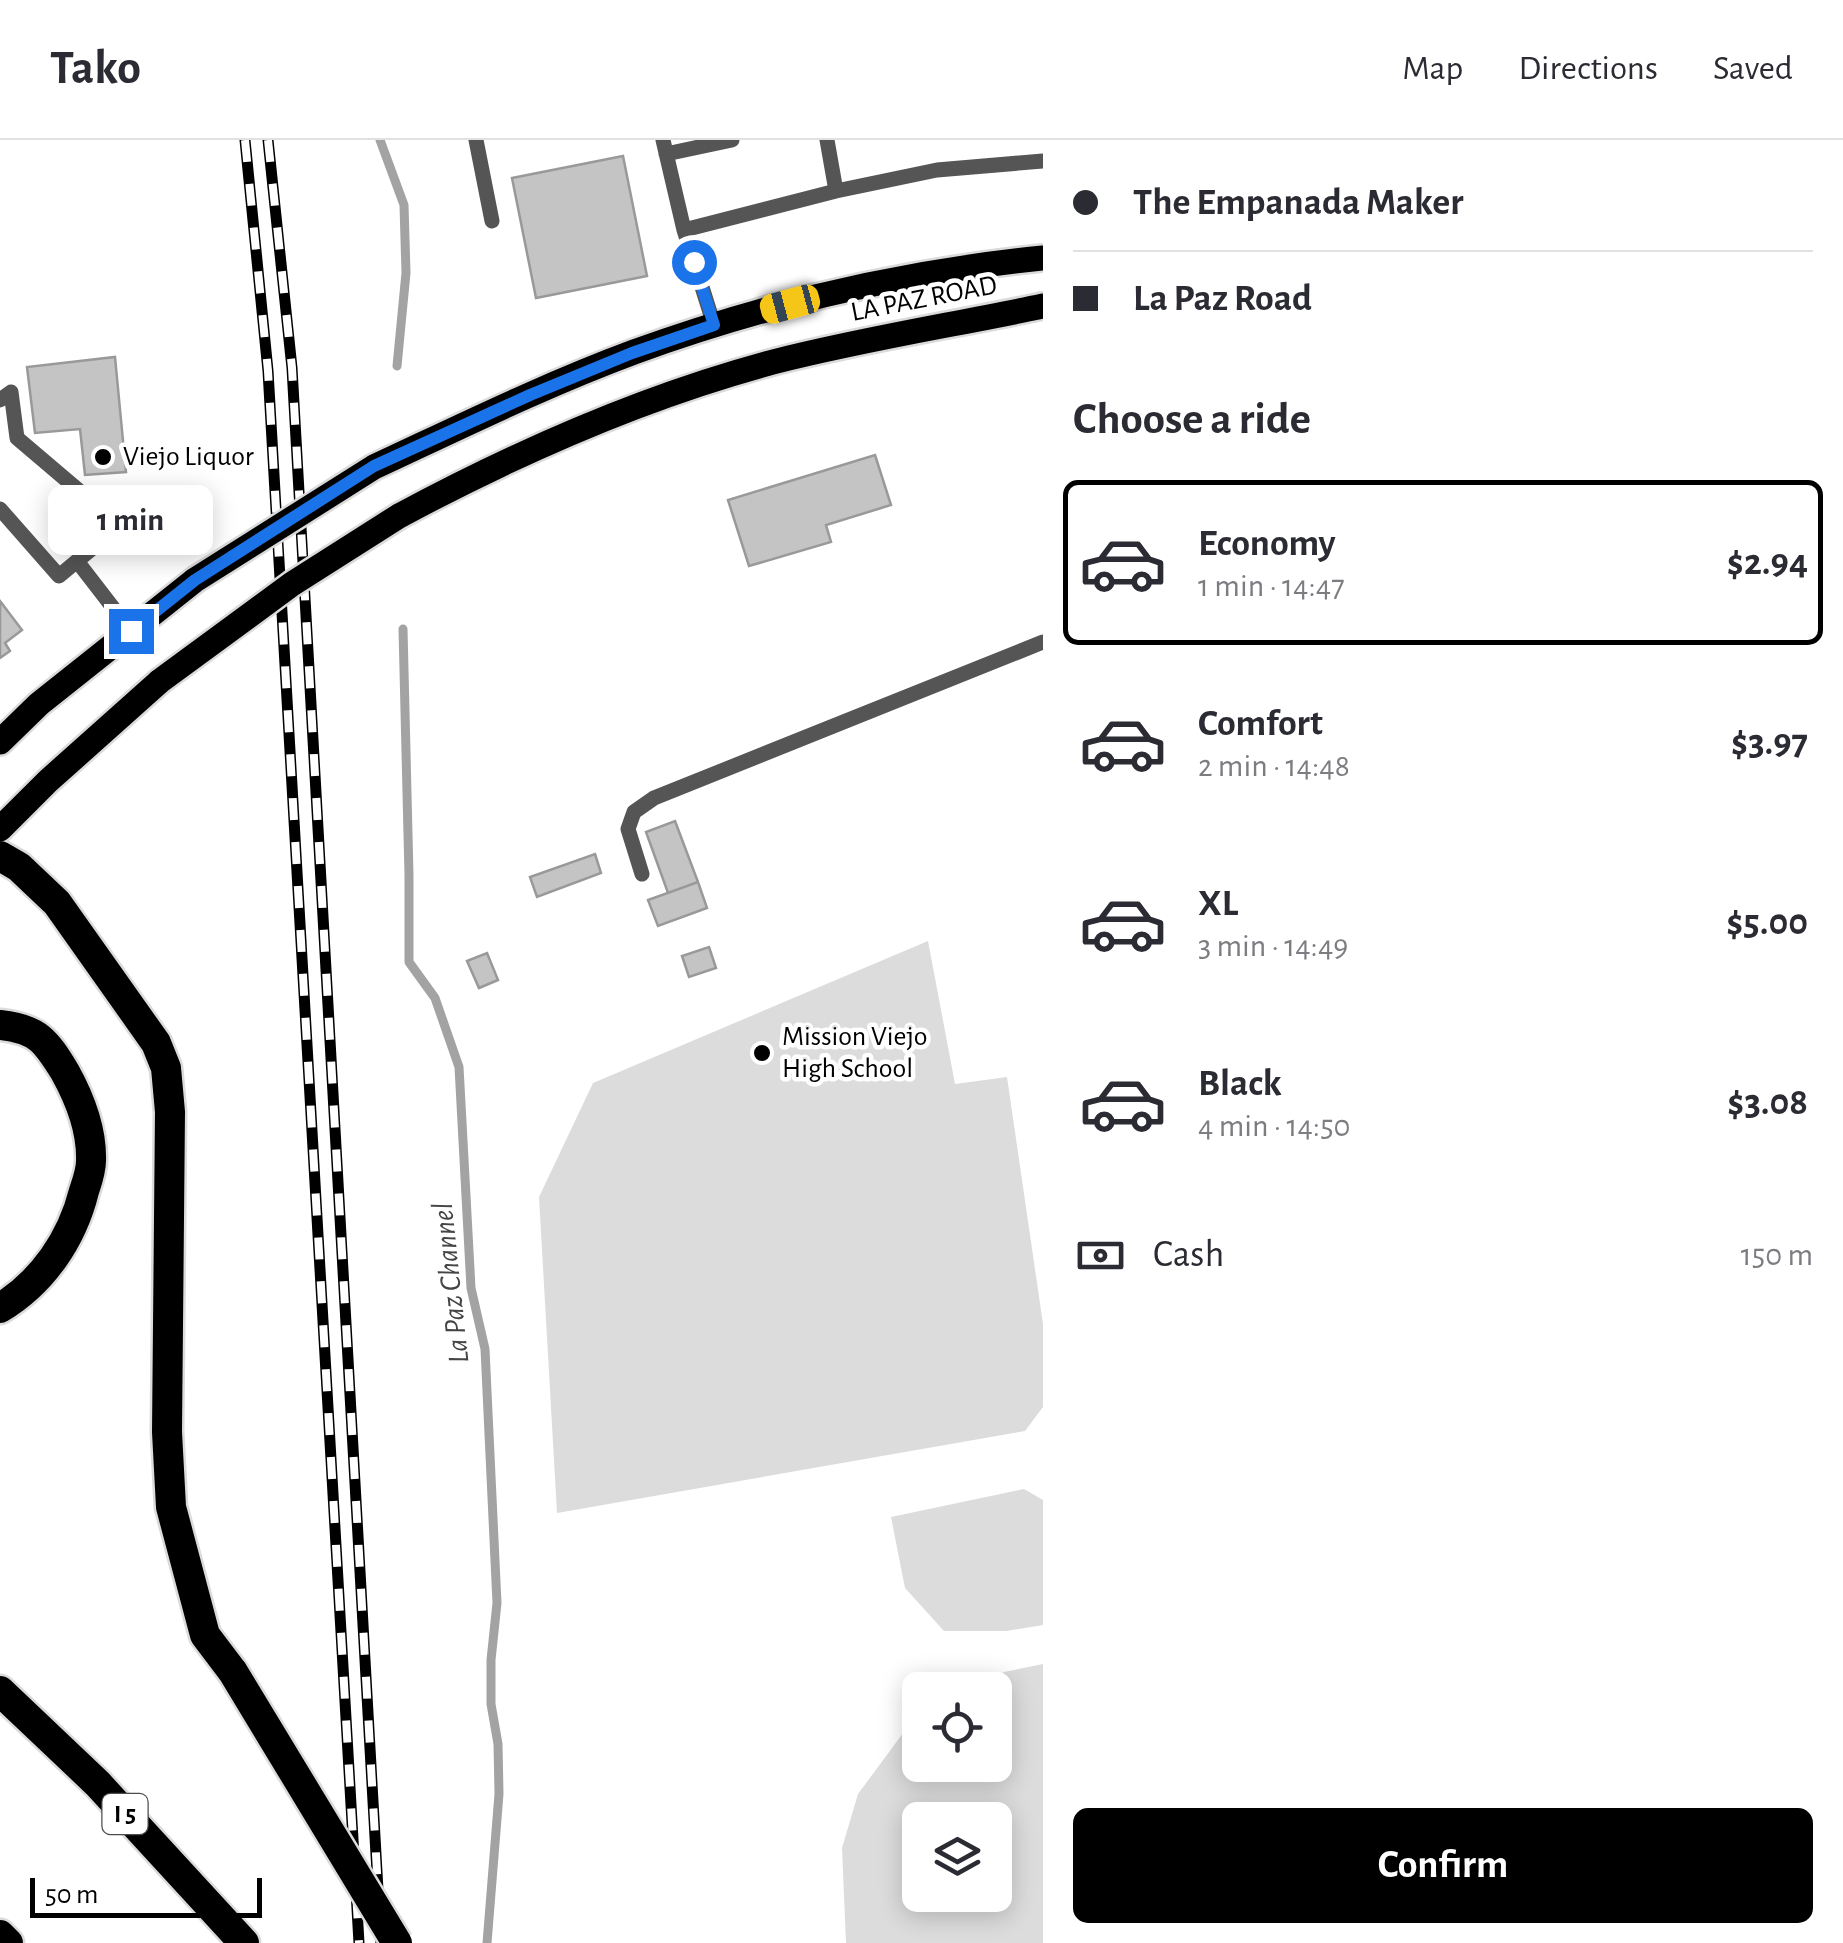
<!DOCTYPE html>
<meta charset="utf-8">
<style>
body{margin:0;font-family:"Alegreya Sans",sans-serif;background:#f7f7f7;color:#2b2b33;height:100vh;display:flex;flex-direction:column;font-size:38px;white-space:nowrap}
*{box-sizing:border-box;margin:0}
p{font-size:32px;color:#7c7c81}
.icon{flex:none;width:55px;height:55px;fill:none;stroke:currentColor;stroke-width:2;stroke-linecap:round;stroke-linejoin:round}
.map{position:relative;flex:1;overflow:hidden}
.sheet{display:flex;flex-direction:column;background:#fff;width:800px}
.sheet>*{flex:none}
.banner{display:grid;align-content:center;height:220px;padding:0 30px;background:#fff}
.tools{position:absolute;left:902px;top:1532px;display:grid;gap:20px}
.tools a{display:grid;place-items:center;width:110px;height:110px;border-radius:15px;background:#fff;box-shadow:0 5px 25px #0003;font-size:50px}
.scale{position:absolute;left:30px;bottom:25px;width:232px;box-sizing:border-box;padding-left:10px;border:5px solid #000;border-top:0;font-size:28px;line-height:35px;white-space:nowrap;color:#000;-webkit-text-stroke:8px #fff;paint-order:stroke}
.end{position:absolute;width:45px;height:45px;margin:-22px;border:12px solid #1a73e8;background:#fff;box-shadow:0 0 0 5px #fff}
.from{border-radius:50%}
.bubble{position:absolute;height:70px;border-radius:15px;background:#fff;box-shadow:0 5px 25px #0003;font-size:32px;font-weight:700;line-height:70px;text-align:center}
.car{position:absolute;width:30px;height:60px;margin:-30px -15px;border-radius:12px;box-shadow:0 0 8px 2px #0007;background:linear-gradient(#f5c518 24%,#345 0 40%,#f5c518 0 76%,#345 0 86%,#f5c518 0)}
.banner b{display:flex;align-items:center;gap:35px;height:95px;font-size:38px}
.banner b+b{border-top:2px solid #e1e1e2}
.banner i{width:25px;height:25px;background:#2b2b33}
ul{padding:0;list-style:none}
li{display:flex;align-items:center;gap:30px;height:165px;margin:0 20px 15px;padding:0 10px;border:5px solid transparent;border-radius:15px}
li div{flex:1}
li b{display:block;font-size:38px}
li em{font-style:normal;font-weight:700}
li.on{border-color:#000}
li>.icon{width:90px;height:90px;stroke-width:1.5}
h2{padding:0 30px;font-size:45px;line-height:120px}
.pay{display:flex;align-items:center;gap:25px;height:110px;padding:0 30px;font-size:38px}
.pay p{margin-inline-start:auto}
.primary-button{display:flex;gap:20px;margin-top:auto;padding:20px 30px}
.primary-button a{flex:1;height:115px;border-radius:15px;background:#000;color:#fff;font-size:40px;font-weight:700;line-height:115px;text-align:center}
header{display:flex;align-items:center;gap:60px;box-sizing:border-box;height:140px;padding:0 50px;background:#fff;border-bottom:2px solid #e1e1e2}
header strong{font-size:48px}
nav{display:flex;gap:55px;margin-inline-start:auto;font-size:35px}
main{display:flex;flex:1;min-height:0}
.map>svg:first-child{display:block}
.green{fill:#dcdcdc;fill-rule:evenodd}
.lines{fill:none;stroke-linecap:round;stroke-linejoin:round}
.stream{stroke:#a3a3a3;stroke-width:9}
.building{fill:#c4c4c4;stroke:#999;stroke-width:2.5}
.primary-casing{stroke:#dbdbdb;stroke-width:30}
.motorway-casing{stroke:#dbdbdb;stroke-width:35}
.service{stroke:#555;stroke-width:15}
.primary{stroke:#000;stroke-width:25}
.motorway{stroke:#000;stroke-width:30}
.rail-casing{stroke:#000;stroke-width:11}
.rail{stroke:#fff;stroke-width:8;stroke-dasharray:22;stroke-linecap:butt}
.primary-bridge-casing{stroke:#dbdbdb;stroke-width:30;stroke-linecap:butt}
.motorway-bridge-casing{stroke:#dbdbdb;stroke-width:35;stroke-linecap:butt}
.primary-bridge{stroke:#000;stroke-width:25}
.motorway-bridge{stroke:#000;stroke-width:30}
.route{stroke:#1a73e8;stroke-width:12}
.poi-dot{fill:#000;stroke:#fff;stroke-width:4}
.labels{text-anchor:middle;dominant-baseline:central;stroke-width:9;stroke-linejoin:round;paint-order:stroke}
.shield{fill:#fff;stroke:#4c4c4c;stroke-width:2.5}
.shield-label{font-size:25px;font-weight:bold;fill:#000}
.street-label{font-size:28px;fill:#000;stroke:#fff}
.poi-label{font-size:28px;fill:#000;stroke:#fff;text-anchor:start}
.water-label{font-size:30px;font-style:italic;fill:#444;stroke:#fff}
</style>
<header>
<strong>Tako</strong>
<nav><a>Map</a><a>Directions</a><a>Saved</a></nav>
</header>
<main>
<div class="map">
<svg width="1043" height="1803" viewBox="0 0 1043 1803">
<rect width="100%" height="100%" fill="#fff"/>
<path class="green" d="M928,801L955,944L1007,937L1043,1184V1267L1025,1291L557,1373L539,1057L593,943Z
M1024,1349L1043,1360V1485L1006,1491H944L905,1448L891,1377Z
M1043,1524V1803H846L842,1708L858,1654L909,1585L920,1578V1625H995V1550H964L1004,1532ZM995,1680V1755H920V1680Z"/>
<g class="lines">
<path class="stream" d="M380,0L404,65L406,133L397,226
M403,489L409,735V822L435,858L459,927L471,1148L485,1209L497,1463L491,1520V1564L498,1604L499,1654L487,1803"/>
</g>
<path class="building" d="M623,16L647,136L536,158L512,38Z
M115,217L126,332L85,335L80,289L35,293L27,227Z
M875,315L891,365L826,385L831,402L749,426L728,360Z
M0,461L22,490L5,503L10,511L0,518Z
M675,681L698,742L668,753L646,692Z
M595,714L601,733L537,757L530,737Z
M698,742L707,768L658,786L648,760Z
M709,807L716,828L689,837L682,816Z
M487,813L498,840L479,848L467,821Z"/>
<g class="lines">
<defs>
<path id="primary" d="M374,327C460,287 545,245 634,212C766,164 903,132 1043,118
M399,376C518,312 642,257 773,222C862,199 953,185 1043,166
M0,602L39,564L195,440
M0,689L48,641L160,541"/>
<path id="motorway" d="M0,716L19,727L57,763L156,903L166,928L170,972L167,1292L171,1367L205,1495L233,1532
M0,885C38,889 46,901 65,932C80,959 92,990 91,1021C91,1031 87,1042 84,1051C72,1099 43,1142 0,1168
M0,1551L98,1644L244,1803
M0,1795L8,1803"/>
</defs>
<use href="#primary" class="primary-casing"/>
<use href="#motorway" class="motorway-casing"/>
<path class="service" d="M476,0L492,81
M663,0L684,90L836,51L937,30L1043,21
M827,0L836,51
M666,14L732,0
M684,90L714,185
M0,260L11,252L17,298L97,366L105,398L77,421L131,491
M0,369L59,436L77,421
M642,734L628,689L634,672L654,658L1043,502"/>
<use href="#primary" class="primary"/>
<use href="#motorway" class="motorway"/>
<defs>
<path id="rail" d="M245,0L268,231L359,1803
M268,0L292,228L381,1803"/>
</defs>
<use href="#rail" class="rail-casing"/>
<use href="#rail" class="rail"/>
<defs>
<path id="primary-bridge" d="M195,440L374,327
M160,541L292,444L399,376"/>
<path id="motorway-bridge" d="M233,1532L397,1803"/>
</defs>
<use href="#primary-bridge" class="primary-bridge-casing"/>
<use href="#motorway-bridge" class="motorway-bridge-casing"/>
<use href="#primary-bridge" class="primary-bridge"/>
<use href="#motorway-bridge" class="motorway-bridge"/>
</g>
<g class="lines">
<path class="route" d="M131,491L195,440L374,326L530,255L632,213L714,185L694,122"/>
</g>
<g class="poi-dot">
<circle cx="103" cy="317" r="10"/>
<circle cx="762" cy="913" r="10"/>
</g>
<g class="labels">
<rect class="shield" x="102.5" y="1654" width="45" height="40" rx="8"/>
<g class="shield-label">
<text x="125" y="1674">I 5</text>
</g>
<g class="street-label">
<text transform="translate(924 159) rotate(-11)">LA PAZ ROAD</text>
</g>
<g class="poi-label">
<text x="123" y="317">Viejo Liquor</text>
<text x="782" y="897">Mission Viejo<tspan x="782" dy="32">High School</tspan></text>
</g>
<g class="water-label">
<text transform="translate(451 1143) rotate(-96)">La Paz Channel</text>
</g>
</g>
</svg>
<div class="tools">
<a><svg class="icon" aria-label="locate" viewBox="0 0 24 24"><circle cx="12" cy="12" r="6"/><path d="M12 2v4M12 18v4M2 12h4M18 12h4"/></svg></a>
<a><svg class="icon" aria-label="layers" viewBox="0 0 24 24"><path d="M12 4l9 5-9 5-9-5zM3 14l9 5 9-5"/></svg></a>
</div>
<div class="scale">50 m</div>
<i class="end from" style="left:694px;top:122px"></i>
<i class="end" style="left:131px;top:491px"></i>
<div class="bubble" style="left:48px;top:345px;width:165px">1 min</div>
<i class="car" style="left:790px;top:164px;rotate:255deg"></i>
</div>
<section class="sheet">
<div class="banner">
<b><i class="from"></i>The Empanada Maker</b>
<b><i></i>La Paz Road</b>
</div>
<h2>Choose a ride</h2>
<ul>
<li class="on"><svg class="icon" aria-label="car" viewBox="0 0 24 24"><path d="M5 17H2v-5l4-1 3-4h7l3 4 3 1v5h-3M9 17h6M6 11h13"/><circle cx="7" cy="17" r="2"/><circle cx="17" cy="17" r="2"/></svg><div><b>Economy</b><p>1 min · 14:47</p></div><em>$2.94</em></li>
<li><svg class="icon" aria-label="car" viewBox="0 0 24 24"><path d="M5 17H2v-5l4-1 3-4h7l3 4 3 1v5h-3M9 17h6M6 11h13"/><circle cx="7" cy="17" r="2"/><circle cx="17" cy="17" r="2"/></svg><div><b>Comfort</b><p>2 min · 14:48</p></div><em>$3.97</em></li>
<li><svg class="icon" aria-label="car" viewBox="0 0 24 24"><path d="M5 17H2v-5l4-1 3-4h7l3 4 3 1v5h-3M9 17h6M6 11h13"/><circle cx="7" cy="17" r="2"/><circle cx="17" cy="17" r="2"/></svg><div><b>XL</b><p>3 min · 14:49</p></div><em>$5.00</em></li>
<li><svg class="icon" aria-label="car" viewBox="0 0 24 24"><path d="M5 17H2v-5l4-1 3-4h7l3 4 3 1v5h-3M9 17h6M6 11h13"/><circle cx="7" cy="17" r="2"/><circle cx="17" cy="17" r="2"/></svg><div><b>Black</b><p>4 min · 14:50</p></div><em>$3.08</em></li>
</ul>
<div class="pay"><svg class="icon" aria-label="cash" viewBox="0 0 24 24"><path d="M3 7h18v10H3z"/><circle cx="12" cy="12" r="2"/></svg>Cash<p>150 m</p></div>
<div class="primary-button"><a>Confirm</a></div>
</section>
</main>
